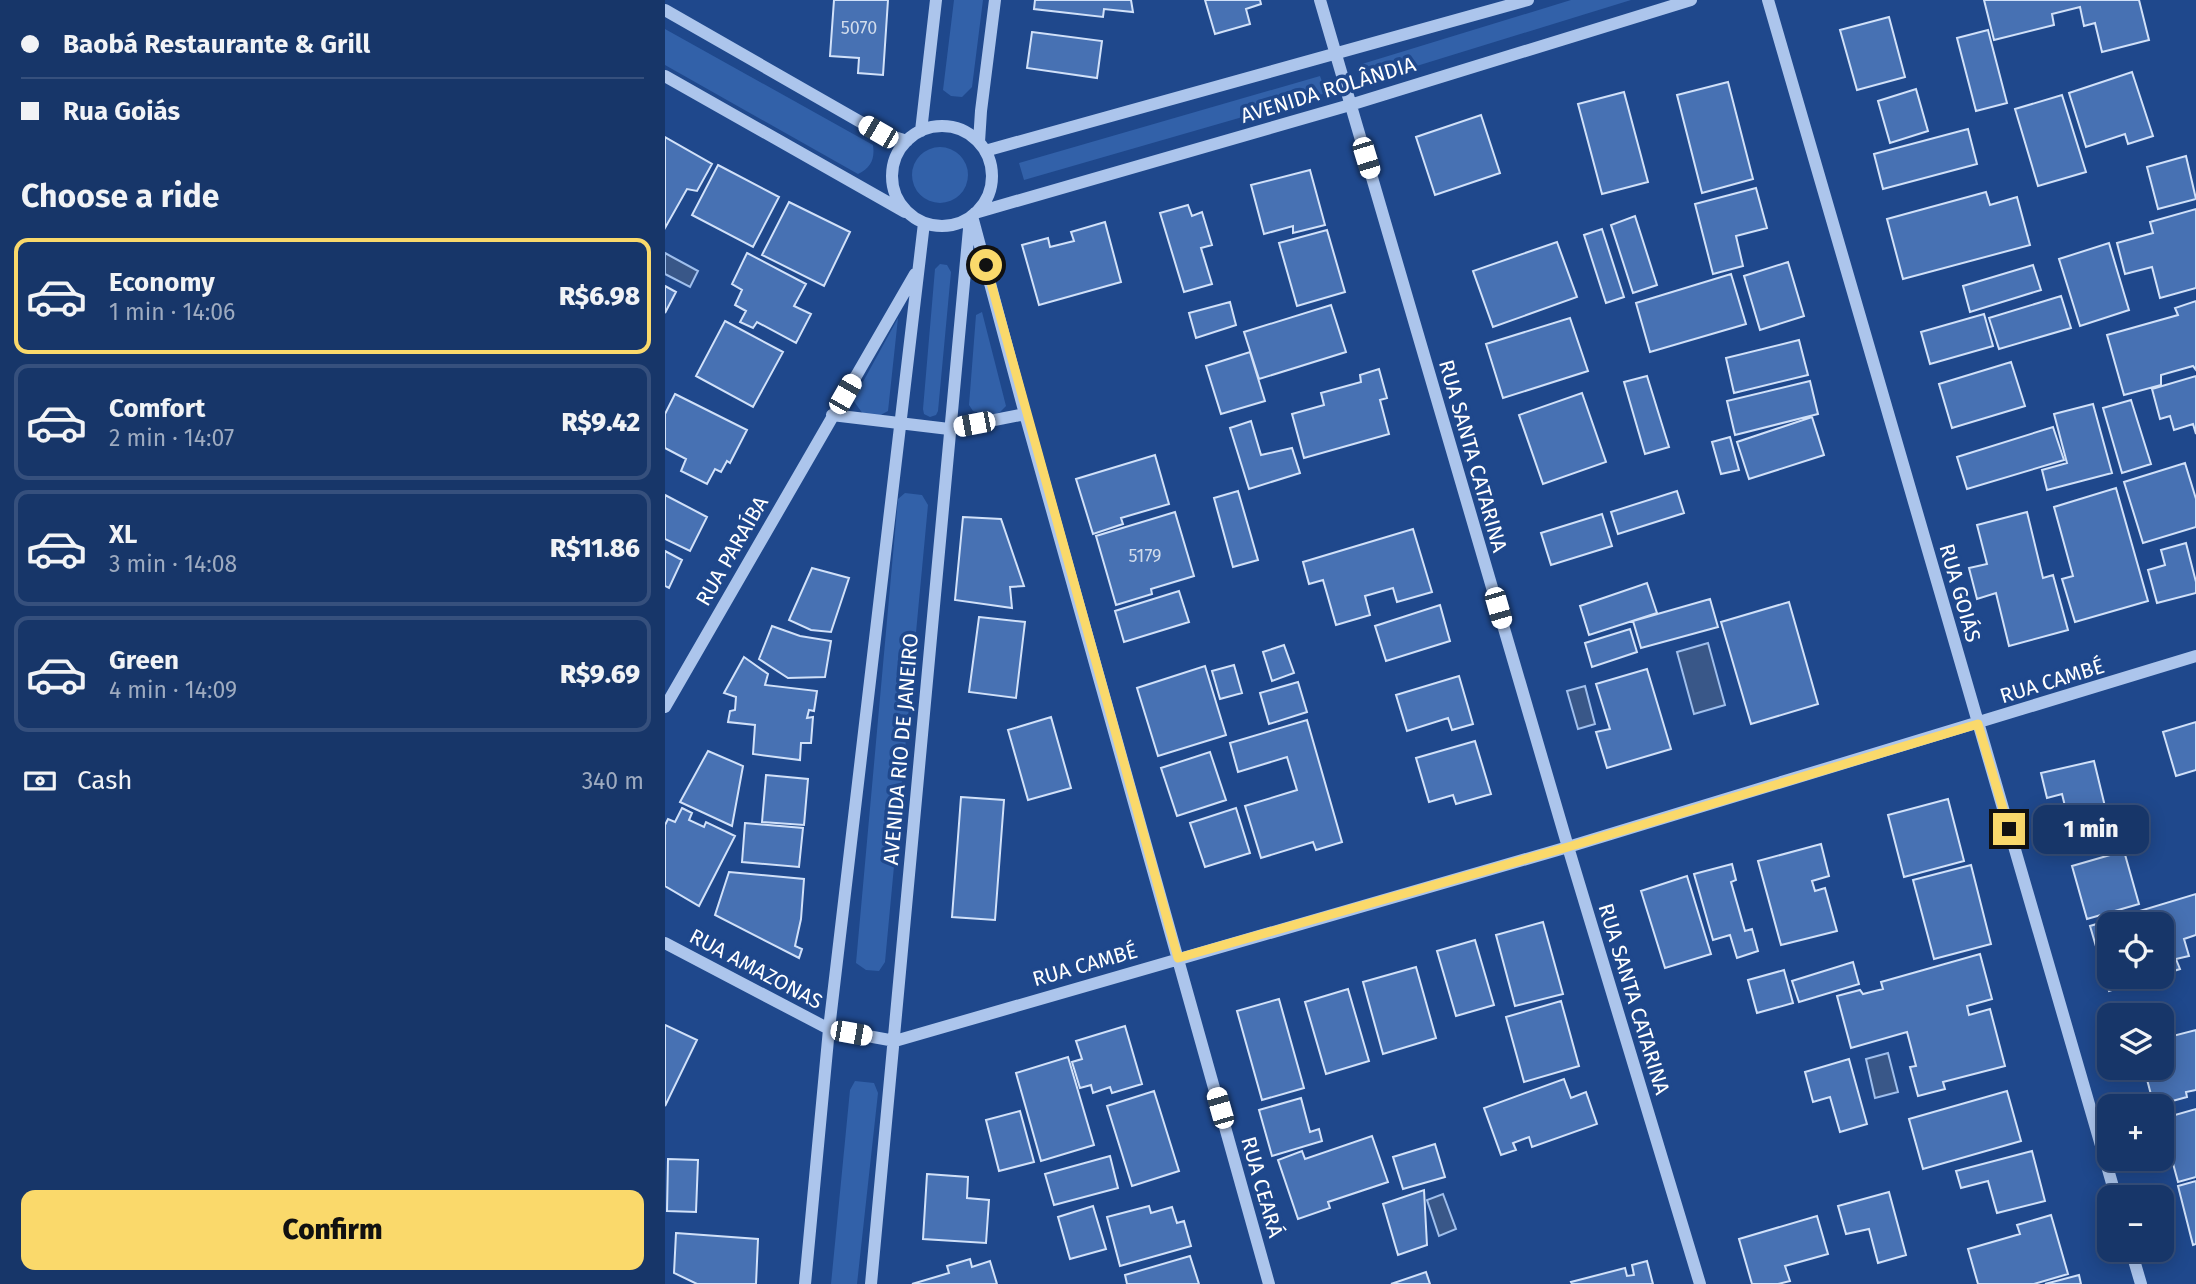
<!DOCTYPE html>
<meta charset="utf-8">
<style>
body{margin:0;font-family:"Fira Sans",sans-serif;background:#203e6f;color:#f1f3f6;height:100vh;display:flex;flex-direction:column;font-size:26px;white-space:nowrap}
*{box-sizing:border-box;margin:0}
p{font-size:23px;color:#9eabc0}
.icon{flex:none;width:38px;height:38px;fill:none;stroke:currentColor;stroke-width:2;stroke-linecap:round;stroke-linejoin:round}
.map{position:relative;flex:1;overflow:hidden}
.panel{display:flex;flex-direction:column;background:#173669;width:665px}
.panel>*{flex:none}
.top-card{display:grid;align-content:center;height:154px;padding:0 21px;background:#173669}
.tools{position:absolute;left:1432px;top:912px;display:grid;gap:14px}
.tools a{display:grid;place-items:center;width:77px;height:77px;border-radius:14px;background:#173669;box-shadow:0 4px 18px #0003,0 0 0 2px #36507d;font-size:35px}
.end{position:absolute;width:32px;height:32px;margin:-16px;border:9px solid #fad96b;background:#111;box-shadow:0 0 0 4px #111}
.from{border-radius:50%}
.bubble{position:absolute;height:49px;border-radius:14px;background:#173669;box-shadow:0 4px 18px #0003,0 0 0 2px #36507d;font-size:23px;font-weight:800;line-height:49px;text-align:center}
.car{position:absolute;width:21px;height:42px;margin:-21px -10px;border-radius:9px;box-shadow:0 0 5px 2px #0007;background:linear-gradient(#fff 24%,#345 0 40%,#fff 0 76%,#345 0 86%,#fff 0)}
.top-card b{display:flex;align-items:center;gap:24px;height:66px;font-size:26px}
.top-card b+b{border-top:2px solid #36507d}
.top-card i{width:18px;height:18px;background:#f1f3f6}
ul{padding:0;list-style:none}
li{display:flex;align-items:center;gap:21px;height:116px;margin:0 14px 10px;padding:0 7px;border:4px solid #36507d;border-radius:14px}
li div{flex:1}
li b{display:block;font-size:26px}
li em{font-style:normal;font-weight:800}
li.on{border-color:#fad96b}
li>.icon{width:63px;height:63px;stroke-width:1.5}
h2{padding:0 21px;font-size:32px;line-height:84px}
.pay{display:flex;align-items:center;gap:18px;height:77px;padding:0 21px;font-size:26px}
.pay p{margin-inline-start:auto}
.cta{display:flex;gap:14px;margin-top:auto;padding:14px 21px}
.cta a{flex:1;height:80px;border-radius:14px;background:#fad96b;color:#111;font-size:28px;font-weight:800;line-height:80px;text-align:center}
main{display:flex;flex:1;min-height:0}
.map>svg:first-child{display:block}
.green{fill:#3261a9}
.water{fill:#395788;stroke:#9fbfed;stroke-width:2}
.building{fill:#4771b3;stroke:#d1e1f9;stroke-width:2}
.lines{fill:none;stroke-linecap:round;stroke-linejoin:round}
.minor{stroke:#acc5ec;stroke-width:12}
.route{stroke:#fad96b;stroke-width:9}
.labels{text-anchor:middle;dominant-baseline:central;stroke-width:7;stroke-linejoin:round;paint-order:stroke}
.number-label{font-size:18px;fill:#d1dcec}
.street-label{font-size:21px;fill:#fff;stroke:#1f488c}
</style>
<main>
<section class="panel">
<div class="top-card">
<b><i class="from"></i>Baobá Restaurante &amp; Grill</b>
<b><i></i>Rua Goiás</b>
</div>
<h2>Choose a ride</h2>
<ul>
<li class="on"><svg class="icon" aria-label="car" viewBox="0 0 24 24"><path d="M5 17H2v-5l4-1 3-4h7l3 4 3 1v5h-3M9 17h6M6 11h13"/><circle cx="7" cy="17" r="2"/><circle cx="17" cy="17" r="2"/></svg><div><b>Economy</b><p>1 min · 14:06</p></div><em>R$6.98</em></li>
<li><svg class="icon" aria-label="car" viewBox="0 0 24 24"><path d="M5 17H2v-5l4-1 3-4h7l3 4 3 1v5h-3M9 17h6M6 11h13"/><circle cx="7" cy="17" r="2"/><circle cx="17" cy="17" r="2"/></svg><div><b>Comfort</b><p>2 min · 14:07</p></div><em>R$9.42</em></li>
<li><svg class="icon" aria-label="car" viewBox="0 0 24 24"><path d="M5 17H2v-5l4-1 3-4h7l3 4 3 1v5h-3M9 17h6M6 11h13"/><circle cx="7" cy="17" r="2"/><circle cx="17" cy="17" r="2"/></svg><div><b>XL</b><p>3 min · 14:08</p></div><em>R$11.86</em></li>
<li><svg class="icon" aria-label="car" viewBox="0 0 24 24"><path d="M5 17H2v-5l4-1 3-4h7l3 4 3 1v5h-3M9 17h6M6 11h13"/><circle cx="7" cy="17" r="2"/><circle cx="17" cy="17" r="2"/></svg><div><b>Green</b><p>4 min · 14:09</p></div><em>R$9.69</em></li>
</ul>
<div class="pay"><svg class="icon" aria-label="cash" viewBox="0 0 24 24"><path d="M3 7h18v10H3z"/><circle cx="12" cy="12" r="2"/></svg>Cash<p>340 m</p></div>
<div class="cta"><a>Confirm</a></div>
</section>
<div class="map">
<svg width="1531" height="1284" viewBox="0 0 1531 1284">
<rect width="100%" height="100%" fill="#1f488c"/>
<path class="green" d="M289,0H318L307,87L297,97L286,96L278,90Z
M906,0H966L703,81L697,64Z
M0,29L208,145C210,159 206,168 193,174L0,65Z
M655,76L661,93L359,180L354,163Z
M247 175a28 28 0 1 1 56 0a28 28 0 1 1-56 0Z
M275,264L282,265L286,272L273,411L271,415L265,417L259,414L258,409L270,269Z
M317,312L341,406L335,412L325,417L308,411L304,405L311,315Z
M233,318L223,411L212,417L198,414L188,400Z
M240,493L257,495L263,505L220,962L214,971L201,970L191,963L233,499Z
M190,1081L209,1083L213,1093L192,1284H166L185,1090Z"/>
<path class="water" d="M0,253L33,271L25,287L0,274Z
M1043,643L1060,705L1029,714L1012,652Z
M920,686L930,724L913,729L902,691Z
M1223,1053L1233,1092L1210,1098L1201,1059Z
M778,1194L791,1229L774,1236L762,1200Z"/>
<path class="building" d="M169,0H223L218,75L193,73L194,58L165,56Z
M370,0H466L468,12L439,9L438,17L369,9Z
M540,0H595L596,4L581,9L585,24L550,34Z
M1319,0H1474L1484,40L1437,52L1430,23L1419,26L1415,7L1387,14L1389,25L1329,40Z
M1224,17L1240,77L1192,90L1175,30Z
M1323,30L1342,103L1311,111L1292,38Z
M367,32L437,41L432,78L362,68Z
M1467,72L1488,136L1463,144L1460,134L1421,147L1404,93Z
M1063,82L1088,179L1037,193L1012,95Z
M1251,89L1263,131L1225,143L1213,101Z
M959,92L983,182L937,194L913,104Z
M1397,95L1421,172L1373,186L1350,109Z
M816,115L835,173L770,195L751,137Z
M1303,129L1312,164L1218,189L1209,154Z
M0,137L47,164L32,191L22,189L0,228Z
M1521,156L1531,199L1493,209L1482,167Z
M53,165L114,197L88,247L27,215Z
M645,170L660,225L628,233V226L599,234L586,185Z
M1091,188L1102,228L1071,236L1078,266L1048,274L1030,204Z
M1321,192L1325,205L1352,197L1365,245L1238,279L1222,219Z
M124,202L185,232L159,286L97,255Z
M523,205L527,216L537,212L547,245L536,248L547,284L519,292L495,213Z
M1531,209V288L1495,298L1487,267L1460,274L1452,243L1488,233L1485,222Z
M970,216L992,285L968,293L946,225Z
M440,222L456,282L374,305L357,245L383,238L385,247L409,241L406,232Z
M937,229L959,297L941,303L919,235Z
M662,230L680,292L632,306L614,243Z
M892,242L912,297L828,327L808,271Z
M1444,243L1464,310L1415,326L1394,259Z
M82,253L141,284L129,306L146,314L131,343L92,322L88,328L75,322L81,311L70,305L77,290L67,284Z
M1123,262L1139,316L1095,330L1079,276Z
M1368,265L1376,290L1305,312L1298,286Z
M1066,274L1081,324L985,352L971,303Z
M0,286L11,292L0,313Z
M1396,296L1406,328L1334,349L1324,318Z
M1531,301V370L1528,366L1496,375V385L1459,395L1442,335L1513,315L1510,308Z
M565,302L571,325L531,338L524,313Z
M666,305L681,352L594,379L579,332Z
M1319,314L1328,346L1265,364L1256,332Z
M905,318L923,371L838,398L821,344Z
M60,321L118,352L88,407L31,376Z
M1134,340L1143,375L1069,393L1061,358Z
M585,352L600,401L556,414L541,366Z
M1346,362L1360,406L1287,428L1274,384Z
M714,369L722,398L715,400L724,434L639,458L627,414L659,405L656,393L696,382L695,375Z
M982,376L1004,447L980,454L959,382Z
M1531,376V434L1528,424L1509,430L1505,416L1495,419L1487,389Z
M1145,381L1153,414L1070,435L1062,401Z
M917,393L941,462L878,484L854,415Z
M10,394L82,430L65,463L62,461L56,472L50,469L42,484L16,471L21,459L0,448V414Z
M1466,400L1486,464L1457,473L1438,408Z
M1428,404L1447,473L1382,490L1377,470L1402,463L1389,414Z
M1147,417L1159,455L1084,479L1072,442Z
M586,421L596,455L627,448L635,473L584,489L565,428Z
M1388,427L1399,460L1302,489L1292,457Z
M1065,437L1074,470L1056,474L1047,442Z
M490,455L504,504L456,518L458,524L428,534L411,479Z
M1520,463L1531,499V527L1478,543L1459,482Z
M1451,488L1483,601L1410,622L1397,579L1408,576L1389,507Z
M573,491L593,560L568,567L549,498Z
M1012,491L1019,513L953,534L946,512Z
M0,495L42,517L25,551L0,539Z
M510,512L529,576L486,589L487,594L451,605L431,536Z
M1362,512L1378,578L1388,575L1403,630L1344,646L1331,593L1312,599L1304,568L1322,564L1312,525Z
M937,514L947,546L886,565L876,533Z
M298,517L336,519L359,586L345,587L347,608L290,600Z
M748,529L767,592L732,602L728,588L700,596L705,615L671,625L658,580L644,584L638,562Z
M1521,543L1531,582V593L1492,603L1483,570L1500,565L1496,550Z
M0,551L17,560L4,588L0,586Z
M147,568L184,578L166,632L146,630L124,620Z
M982,583L992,613L924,635L915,606Z
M514,591L524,622L459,642L450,611Z
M1045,599L1053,627L976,648L968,621Z
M1124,602L1153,704L1086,724L1056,622Z
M775,605L785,641L721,661L710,626Z
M314,617L360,622L351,698L304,692Z
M107,626L135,636L166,641L160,677L123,678L94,659Z
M965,629L972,652L927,667L920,643Z
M619,645L629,673L607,681L598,652Z
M79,657L103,674L100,685L152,691L149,711L144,710L142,718L148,717L146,743H136L135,760L88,754L90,725L63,722L65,711L70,710L71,697L59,693Z
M569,665L577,693L555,699L547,671Z
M540,666L561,735L493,756L472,688Z
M982,669L1006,749L942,768L931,732L945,729L931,684Z
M794,676L808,724L787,730L783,718L742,731L731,695Z
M633,682L642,712L604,724L595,693Z
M386,717L406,788L363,800L343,730Z
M642,720L677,842L651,850L648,842L596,858L580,806L632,790L622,757L573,772L565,743Z
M1531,722V770L1511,776L1498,732Z
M810,741L826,794L791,804L788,795L764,802L751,758Z
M43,751L78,766L67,826L15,802Z
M545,752L561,800L512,816L496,768Z
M1429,761L1443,819L1453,816L1458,839L1411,851L1397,794L1382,798L1376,773Z
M101,775L143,779L139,825L97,822Z
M296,797L339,800L330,920L287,917Z
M1283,799L1299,861L1239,877L1223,815Z
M17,808L27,813L24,820L39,827L41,822L70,836L34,906L0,886V825L3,819L10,822Z
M571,808L585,853L540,867L525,823Z
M80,823L138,828L134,867L77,862Z
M1156,844L1164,876L1147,881L1150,891L1160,888L1172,931L1116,945L1093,861Z
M1459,851L1474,904L1422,919L1407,866Z
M1067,864L1071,880L1066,882L1080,931L1087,929L1093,951L1072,958L1065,935L1048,940L1029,874Z
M1306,865L1326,944L1269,959L1248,880Z
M64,872L139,879L136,919L130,946L137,949L134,958L50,915Z
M1022,876L1046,954L1000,968L976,891Z
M1531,894V935L1519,939L1524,956L1511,959L1515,969L1496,975V924H1444V976H1491L1444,991L1425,926Z
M878,922L898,994L850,1006L831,935Z
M810,940L829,1005L791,1016L772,951Z
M1315,954L1327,999L1302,1006L1304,1015L1325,1009L1340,1066L1278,1082L1280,1089L1253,1096L1245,1067L1251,1066L1242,1032L1186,1048L1172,996L1195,990L1198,994L1218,989L1216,982Z
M1188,962L1194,984L1134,1002L1127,981Z
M751,967L771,1038L718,1054L698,982Z
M1119,970L1128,1003L1092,1013L1083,980Z
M683,989L704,1061L661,1074L640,1002Z
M614,999L639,1088L597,1100L572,1011Z
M896,1001L914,1066L859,1082L841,1017Z
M0,1025L32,1040L0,1106Z
M460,1026L477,1084L447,1093L445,1087L428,1093L426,1085L415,1088L407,1062L417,1059L411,1041Z
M1531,1030V1090L1521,1092L1522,1097L1489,1106L1479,1068H1496V1039Z
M403,1057L429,1145L376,1161L351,1073Z
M1184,1059L1202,1124L1175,1132L1165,1097L1148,1102L1140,1072Z
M899,1079L906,1098L921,1092L932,1124L867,1147L864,1137L848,1143L851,1150L836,1155L819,1108Z
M489,1091L514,1171L467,1186L442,1106Z
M1342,1091L1356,1141L1258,1169L1244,1119Z
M636,1098L645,1132L654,1129L657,1141L607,1156L594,1110Z
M1531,1109V1177L1513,1182L1496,1119Z
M355,1111L369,1162L334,1171L321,1120Z
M707,1136L723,1182L663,1202L665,1208L633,1219L613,1160L637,1151L640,1159Z
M770,1144L780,1177L738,1189L728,1157Z
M1367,1151L1380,1201L1332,1213L1323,1181L1296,1188L1291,1171Z
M445,1156L453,1188L389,1205L380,1174Z
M3,1159L33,1160L31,1212L2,1211Z
M262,1174L303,1177L302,1198L324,1200L321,1243L258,1239Z
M1531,1181V1244L1528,1245L1513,1186Z
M759,1190L762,1245L733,1255L718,1204Z
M1224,1192L1241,1255L1213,1263L1204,1229L1181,1234L1173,1206Z
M428,1206L441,1249L405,1259L393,1217Z
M484,1206L486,1213L507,1207L512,1223L519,1221L526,1246L455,1266L442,1217Z
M1386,1215L1403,1274L1369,1284H1313L1303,1249L1355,1234L1352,1225Z
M1152,1216L1163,1254L1120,1266L1125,1281L1113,1284H1087L1074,1239Z
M11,1233L93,1239L91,1284H32L9,1273Z
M525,1256L534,1284H462L460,1275Z
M305,1259L307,1267L325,1261L332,1284H247L284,1273L282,1266Z
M982,1261L988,1284H907L906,1282L960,1268L962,1276L969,1275L967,1265Z
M761,1272L765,1284H726Z
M1414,1275L1416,1284H1380Z"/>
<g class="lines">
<path class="minor" d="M655,0L903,847L1035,1284
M1103,0L1451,1197
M0,10L213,132L242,141
M0,76L240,212
M227 176a50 50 0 1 1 100 0a50 50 0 1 1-100 0Z
M256,131L271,0
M314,142L316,111L330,0
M320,151L863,0
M310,213L685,105L1026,0
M307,216L360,414L604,1284
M167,415L284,429L360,414
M0,707L250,274
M0,943L164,1029L230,1041L903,847L1531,656
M1466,1250L1476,1284
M140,1284L164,1029L259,223
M206,1284L305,218"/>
</g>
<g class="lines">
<path class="route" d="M321,265L513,958L903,847L1313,724L1344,829"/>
</g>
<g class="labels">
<g class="number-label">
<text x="194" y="28">5070</text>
<text x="480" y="556">5179</text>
</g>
<g class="street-label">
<text transform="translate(663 90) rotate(-17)">AVENIDA ROLÂNDIA</text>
<text transform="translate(808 456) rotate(74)">RUA SANTA CATARINA</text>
<text transform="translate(67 551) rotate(-60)">RUA PARAÍBA</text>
<text transform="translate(1295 593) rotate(74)">RUA GOIÁS</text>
<text transform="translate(1387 681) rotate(-17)">RUA CAMBÉ</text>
<text transform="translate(236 749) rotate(-85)">AVENIDA RIO DE JANEIRO</text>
<text transform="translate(420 965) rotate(-16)">RUA CAMBÉ</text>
<text transform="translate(91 969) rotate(28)">RUA AMAZONAS</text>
<text transform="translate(969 999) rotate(73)">RUA SANTA CATARINA</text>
<text transform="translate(597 1187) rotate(74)">RUA CEARÁ</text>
</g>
</g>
</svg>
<div class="tools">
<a><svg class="icon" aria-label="locate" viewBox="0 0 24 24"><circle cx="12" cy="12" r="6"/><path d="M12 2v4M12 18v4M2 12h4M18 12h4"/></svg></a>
<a><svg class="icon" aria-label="layers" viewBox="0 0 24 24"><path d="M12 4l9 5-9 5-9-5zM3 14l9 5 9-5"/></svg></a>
<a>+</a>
<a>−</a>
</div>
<i class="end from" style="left:321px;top:265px"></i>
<i class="end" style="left:1344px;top:829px"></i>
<div class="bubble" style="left:1368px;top:805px;width:116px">1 min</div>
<i class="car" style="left:213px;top:132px;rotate:300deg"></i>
<i class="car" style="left:701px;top:158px;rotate:163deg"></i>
<i class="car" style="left:180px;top:394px;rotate:30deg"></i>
<i class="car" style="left:309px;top:424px;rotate:259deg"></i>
<i class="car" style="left:833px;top:608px;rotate:164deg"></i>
<i class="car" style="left:186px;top:1033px;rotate:100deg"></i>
<i class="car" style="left:555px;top:1108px;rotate:344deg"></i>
</div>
</main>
